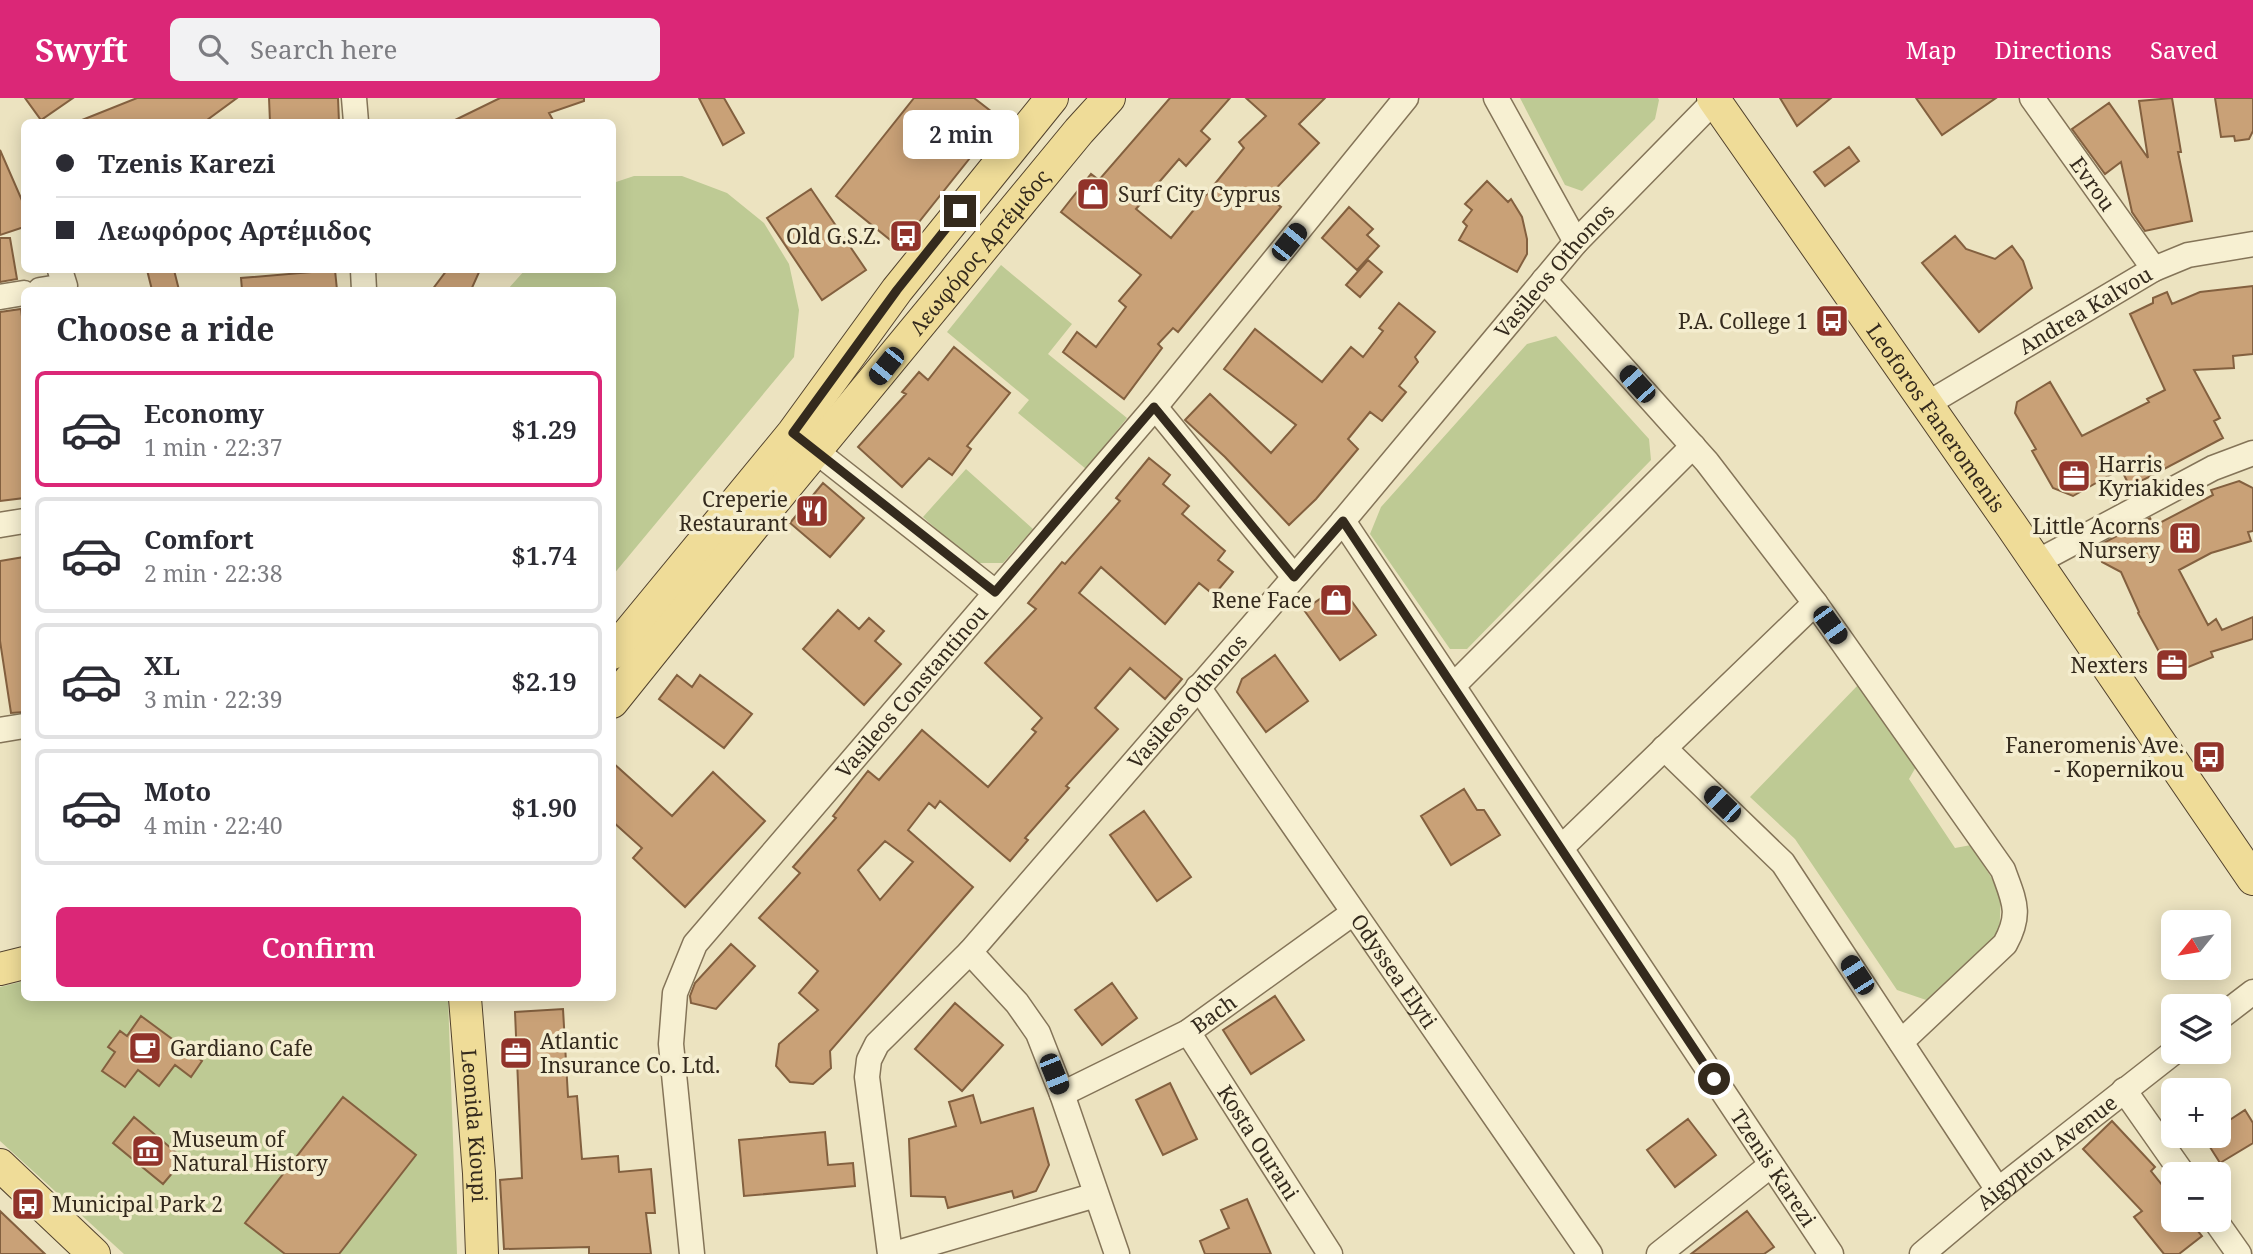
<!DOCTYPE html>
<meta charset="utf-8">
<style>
body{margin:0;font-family:"Noto Serif",serif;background:#f2f2f3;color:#2b2b33;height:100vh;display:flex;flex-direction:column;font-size:26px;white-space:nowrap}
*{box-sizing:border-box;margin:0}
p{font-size:23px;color:#7c7c81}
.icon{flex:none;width:38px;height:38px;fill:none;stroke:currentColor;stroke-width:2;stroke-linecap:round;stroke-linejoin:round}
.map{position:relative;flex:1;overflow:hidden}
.drawer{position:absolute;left:21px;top:189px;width:595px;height:714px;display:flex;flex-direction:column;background:#fff;border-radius:10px;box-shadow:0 4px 18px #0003}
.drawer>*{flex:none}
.guide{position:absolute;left:21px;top:21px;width:595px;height:154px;border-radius:10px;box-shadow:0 4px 18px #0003;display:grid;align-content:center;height:154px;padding:0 35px;background:#fff}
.needle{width:46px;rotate:240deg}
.buttons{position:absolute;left:2161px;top:812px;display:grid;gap:14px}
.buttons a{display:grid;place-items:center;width:70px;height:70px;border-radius:10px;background:#fff;box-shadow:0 4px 18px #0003;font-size:35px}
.end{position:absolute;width:32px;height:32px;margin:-16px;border:9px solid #342a1d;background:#fff;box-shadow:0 0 0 4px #fff}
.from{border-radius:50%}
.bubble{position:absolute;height:49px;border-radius:10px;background:#fff;box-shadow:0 4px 18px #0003;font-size:23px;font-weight:600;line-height:49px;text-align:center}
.car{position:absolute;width:21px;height:42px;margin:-21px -10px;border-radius:9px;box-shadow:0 0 5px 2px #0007;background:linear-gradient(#222 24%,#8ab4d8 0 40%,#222 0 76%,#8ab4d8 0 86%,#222 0)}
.guide b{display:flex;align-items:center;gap:24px;height:66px;font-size:26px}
.guide b+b{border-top:2px solid #e1e1e2}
.guide i{width:18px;height:18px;background:#2b2b33}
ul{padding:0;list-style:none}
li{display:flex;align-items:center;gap:21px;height:116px;margin:0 14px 10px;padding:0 21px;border:4px solid #e1e1e2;border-radius:10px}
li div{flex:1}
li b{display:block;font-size:26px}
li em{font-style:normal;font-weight:600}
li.selected{border-color:#db2777}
li>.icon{width:63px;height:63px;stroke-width:1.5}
h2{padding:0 35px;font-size:32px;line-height:84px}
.primary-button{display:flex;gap:14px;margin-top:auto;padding:14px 35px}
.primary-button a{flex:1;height:80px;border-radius:10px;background:#db2777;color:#fff;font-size:28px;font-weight:600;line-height:80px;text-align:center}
header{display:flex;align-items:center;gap:42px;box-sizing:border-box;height:98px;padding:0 35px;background:#db2777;color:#fff}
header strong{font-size:33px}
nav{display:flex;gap:38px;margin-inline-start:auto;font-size:24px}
.search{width:490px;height:63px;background:#f2f2f3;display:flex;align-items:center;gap:18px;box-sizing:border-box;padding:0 24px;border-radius:10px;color:#7c7c81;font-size:26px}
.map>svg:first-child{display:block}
.green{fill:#beca94}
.building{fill:#c9a177;stroke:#83603f;stroke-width:2;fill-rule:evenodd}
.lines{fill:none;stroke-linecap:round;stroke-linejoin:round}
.minor-casing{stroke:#847458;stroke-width:27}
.major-casing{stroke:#52422d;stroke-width:34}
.minor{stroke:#f7f0d2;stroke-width:24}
.major{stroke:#efdc98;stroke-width:32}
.route{stroke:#342a1d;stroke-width:9}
.labels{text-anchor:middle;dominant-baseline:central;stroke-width:7;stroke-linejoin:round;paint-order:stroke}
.street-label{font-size:21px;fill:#342a1d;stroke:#f4edcf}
.poi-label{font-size:21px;fill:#342a1d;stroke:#f4edcf;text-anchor:end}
</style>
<header>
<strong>Swyft</strong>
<div class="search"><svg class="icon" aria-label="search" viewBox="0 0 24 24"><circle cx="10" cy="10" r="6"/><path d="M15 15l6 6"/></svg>Search here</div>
<nav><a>Map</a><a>Directions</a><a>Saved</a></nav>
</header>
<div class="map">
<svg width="2253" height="1156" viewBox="0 0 2253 1156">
<rect width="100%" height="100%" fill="#ece3c0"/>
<path class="green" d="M1520,0H1658L1659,2L1655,21L1582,93L1565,87Z
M634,78H682L727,95L764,125L789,166L799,212L794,259L613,477L612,192H507L525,172H612L613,85Z
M1001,167L1072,226L1048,256L1127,320L1086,371L1018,315L1029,302L947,234Z
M1556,238L1649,341L1651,362L1467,551H1450L1370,436L1381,409L1527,246Z
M966,371L1033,431L1003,465H974L923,419Z
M1859,586L1917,667L1909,681L1955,750L1971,747L2001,795L1999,841L1932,904L1897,892L1795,741L1750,699Z
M24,883V900H448L457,1156H124L0,1043V889Z"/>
<path class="building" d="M25,0H73L41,22Z
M137,0H237L207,22L195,24H77Z
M269,0H338L339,24H270Z
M500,0H584V3L549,15L554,24H451Z
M699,0H724L744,35L723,47Z
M914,0H974L1001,21L899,149L836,98Z
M1170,0H1230L1201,33L1210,41L1186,68L1179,61L1136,111L1171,140L1244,50L1239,44L1266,18L1246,0H1325L1299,26L1319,45L1268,99L1281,109L1178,234L1173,230L1158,246L1162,250L1124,301L1063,254L1077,234L1096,249L1126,209L1119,203L1141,177L1061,114L1091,76L1099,82Z
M1780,0H1831L1797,28Z
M1916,0H1996L1942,37Z
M2172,0L2181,54H2178L2192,123L2145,133L2132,114L2121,64L2105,76L2072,31L2109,5L2148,60L2139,3Z
M2215,0H2253V33L2249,41L2235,43L2234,38L2221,39Z
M1849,49L1859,63L1825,88L1814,74Z
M0,52L24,107V129L0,137Z
M1487,83L1508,104L1511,101L1522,119L1527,141V156L1517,174L1459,142L1467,128L1463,124L1472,112L1465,106Z
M811,91L866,172L822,202L767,120Z
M1349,109L1373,131L1367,137L1379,148L1357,172L1322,140Z
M1955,138L1966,151L1995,161L2012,148L2023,163L2032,190L1979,234L1922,165Z
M0,140H10L17,181L0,184Z
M1368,162L1382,174L1360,199L1346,187Z
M147,172H174L179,192H152Z
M335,172L337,192H242L241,180Z
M447,172H480L471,192H432Z
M2253,188V256L2233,258L2234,270L2194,272L2220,320L2214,323L2223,340L2130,389L2121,371L2073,398L2053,390L2032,353L2036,351L2015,315L2017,304L2050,284L2082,338L2149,304L2147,301L2165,292L2130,216L2153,205V200L2167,194L2172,206L2200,194Z
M1399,205L1435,234L1415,259L1418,264L1399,288L1406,294L1382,323L1370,314L1348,341L1358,351L1316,401L1289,427L1225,359L1185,322L1210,296L1271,355L1296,327L1224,271L1255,231L1322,284L1351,249L1363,259L1383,233L1379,230Z
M21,211L24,234V400L0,403V214Z
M954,249L1010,295L967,348L971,351L952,377L929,360L902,389L858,349L906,296L902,294L919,274L928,282Z
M1149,360L1170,377L1163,386L1189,408L1182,416L1225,453L1218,462L1233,474L1214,497L1199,485L1165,526L1101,469L1079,495L1182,581L1165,601L1130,570L1095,610L1118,631L1066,688L1069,690L1025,740L1028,742L1010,763L940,703L935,710L929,705L908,732L973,789L830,953L831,970L813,986L790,984L776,968L779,946L818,912L799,895L818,873L759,820L800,775L793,769L836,720L833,718L868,673L879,682L922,632L988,689L1036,634L1032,631L1042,620L985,565L1036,511L1028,505L1062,464L1065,466L1120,403L1116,400ZM885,743L913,764L880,802L858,772Z
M2239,383L2253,390V433L2248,434L2251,443L2211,455L2179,472L2208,527L2216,521L2222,532L2253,519V541L2211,554L2213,559L2171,576L2138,515L2139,514L2121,474L2102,464L2096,449L2150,420L2154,428L2213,397L2211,392Z
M823,385L864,420L830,459L790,425Z
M24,459V614L11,615L0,543V463Z
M1340,487L1376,537L1340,562L1304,512Z
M838,512L859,531L869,520L884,533L875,543L901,566L864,607L803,551Z
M1275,557L1308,603L1266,634L1237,594L1242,581Z
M677,577L692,589L700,577L752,616L724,650L659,601Z
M612,664L672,718L713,674L765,723L685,809L633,760L642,750L612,723Z
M1464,691L1477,712H1484L1500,737L1451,767L1421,718Z
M1144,713L1191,779L1157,803L1110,737Z
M731,846L755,868L716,911L691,905L690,898L695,885Z
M1112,885L1137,920L1102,947L1075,912Z
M1275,898L1304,942L1251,976L1223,932Z
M955,905L1003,947L962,993L915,951Z
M563,911L568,999L577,998L582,1061L618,1058L619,1074L651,1071L655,1115H646L651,1156H589V1149L504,1151L500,1082L522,1080L515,914Z
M141,918L202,963L191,979L175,967L159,988L138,972L125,989L102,973L115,954L108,949L120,933L127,938Z
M1170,985L1197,1041L1163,1057L1136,1002Z
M973,997L981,1025L1033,1010L1049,1067L1036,1093L1014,1100L1012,1093L948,1110L945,1099L911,1098L909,1041L956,1028L949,1004Z
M343,999L416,1057L339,1156H285L245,1125Z
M2245,1012L2253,1025V1045L2220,1065L2203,1038H2219V1029Z
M134,1019L184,1061L163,1086L113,1045Z
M1688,1021L1716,1057L1675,1089L1647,1052Z
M2112,1023L2155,1069L2151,1073L2174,1102V1122H2189L2202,1138L2179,1156H2164L2134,1119L2142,1113L2083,1051Z
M825,1034L828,1067L853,1065L855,1088L744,1098L739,1042Z
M1247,1101L1271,1156H1205L1200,1143L1229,1130L1221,1112Z
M0,1113L45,1156H0Z
M1747,1113L1774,1149L1764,1156H1691Z"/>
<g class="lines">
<defs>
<g id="minor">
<path d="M354,0L356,24"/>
<path d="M1496,0L1576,144"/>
<path id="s1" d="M2032,0L2154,171"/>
<path d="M363,172L364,192"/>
<path d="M1544,182L1707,364L1815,505L2003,772C2014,803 2022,815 2005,846L1901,944"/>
<path d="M40,192L65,188L60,172"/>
<path d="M0,199L24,195"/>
<path id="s2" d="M1927,306L2154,171L2188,157L2253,146"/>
<path d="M1155,309L1294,479"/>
<path d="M803,343L995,494"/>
<path id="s3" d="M1343,423L1831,1156"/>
<path d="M0,427L24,423"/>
<path d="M2037,464L2213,370L2253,355"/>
<path d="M1453,588L1693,348"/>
<path id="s4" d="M1198,589L1590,1156"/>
<path d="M0,632L24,628"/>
<path d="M1664,650L1783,765L1998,1092"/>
<path d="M1561,750L1815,505"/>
<path d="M970,854L1017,905L1038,935L1062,996L1117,1156"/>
<path d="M2219,920L2253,894"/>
<path id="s5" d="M1188,934L1330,1156"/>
<path d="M2124,992L2183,1076"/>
<path id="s6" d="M1062,996L1188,934L1353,815"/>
<path d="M2215,1122L2239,1156"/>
<path id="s7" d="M692,1156L671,946L675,895L695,846L1155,309L1406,0"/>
<path id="s8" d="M890,1156L867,979L869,962L877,946L970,854L1343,423L1576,144L1714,3"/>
<path d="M894,1156L1096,1097"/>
<path d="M1659,1156L1771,1067"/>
<path id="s9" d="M1922,1156L1998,1092L2174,954"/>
</g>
<g id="major">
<path id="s10" d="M1713,0L2011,427L2253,781"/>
<path d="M612,555L793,335L897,192L1052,0"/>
<path id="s11" d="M612,604L755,426L1079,33L1109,0"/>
<path d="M0,871L24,865"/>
<path id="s12" d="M465,900L479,1075L482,1156"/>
<path d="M0,1067L94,1156"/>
</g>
</defs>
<use href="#minor" class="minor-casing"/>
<use href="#major" class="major-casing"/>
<use href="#minor" class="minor"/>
<use href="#major" class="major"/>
</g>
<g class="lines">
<path class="route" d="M960,113L897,192L793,335L995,494L1154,309L1294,479L1343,423L1714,981"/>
</g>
<defs>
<symbol id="shop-square" viewBox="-11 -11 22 22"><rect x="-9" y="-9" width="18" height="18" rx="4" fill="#91332a" stroke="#f4edcf"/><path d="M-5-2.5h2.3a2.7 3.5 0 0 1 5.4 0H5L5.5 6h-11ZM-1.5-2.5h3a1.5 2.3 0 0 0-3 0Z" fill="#fff"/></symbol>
<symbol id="bus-square" viewBox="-11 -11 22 22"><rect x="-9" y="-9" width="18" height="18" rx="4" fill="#91332a" stroke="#f4edcf"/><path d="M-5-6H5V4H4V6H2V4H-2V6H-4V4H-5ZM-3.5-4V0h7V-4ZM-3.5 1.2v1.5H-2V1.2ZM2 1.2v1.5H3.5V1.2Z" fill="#fff"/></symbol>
<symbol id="office-square" viewBox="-11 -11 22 22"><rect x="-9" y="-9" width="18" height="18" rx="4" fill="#91332a" stroke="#f4edcf"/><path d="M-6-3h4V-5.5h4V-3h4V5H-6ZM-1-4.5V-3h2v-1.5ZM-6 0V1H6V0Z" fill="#fff"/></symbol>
<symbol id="restaurant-square" viewBox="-11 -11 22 22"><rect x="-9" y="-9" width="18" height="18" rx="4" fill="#91332a" stroke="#f4edcf"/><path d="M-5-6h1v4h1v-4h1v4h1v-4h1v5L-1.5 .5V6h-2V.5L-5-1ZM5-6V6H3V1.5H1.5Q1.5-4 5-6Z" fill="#fff"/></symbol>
<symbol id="building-square" viewBox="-11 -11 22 22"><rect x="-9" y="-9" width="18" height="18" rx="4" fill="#91332a" stroke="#f4edcf"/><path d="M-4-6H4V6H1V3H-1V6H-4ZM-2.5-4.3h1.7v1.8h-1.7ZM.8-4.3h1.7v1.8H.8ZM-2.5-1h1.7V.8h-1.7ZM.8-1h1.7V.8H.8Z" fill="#fff"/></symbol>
<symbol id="cafe-square" viewBox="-11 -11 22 22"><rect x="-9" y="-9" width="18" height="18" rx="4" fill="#91332a" stroke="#f4edcf"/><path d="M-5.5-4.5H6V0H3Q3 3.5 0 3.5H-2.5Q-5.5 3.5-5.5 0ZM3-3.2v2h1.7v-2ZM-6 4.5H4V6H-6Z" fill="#fff"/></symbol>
<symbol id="museum-square" viewBox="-11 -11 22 22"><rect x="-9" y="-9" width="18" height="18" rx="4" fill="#91332a" stroke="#f4edcf"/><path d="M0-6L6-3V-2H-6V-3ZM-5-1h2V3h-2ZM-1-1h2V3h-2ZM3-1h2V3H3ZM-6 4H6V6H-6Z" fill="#fff"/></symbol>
</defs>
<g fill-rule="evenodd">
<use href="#shop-square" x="1074" y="77" width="38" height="38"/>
<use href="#bus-square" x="887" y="119" width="38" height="38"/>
<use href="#bus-square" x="1813" y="204" width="38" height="38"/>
<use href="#office-square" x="2055" y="359" width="38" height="38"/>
<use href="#restaurant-square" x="793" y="394" width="38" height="38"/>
<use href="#building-square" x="2166" y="421" width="38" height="38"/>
<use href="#shop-square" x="1317" y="483" width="38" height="38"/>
<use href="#office-square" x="2153" y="548" width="38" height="38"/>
<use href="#bus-square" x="2190" y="640" width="38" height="38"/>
<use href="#cafe-square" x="126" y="931" width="38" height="38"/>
<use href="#office-square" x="497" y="936" width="38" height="38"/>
<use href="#museum-square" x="129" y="1034" width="38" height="38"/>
<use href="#bus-square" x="9" y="1087" width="38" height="38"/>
</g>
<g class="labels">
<g class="street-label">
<text stroke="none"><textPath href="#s1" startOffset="105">Evrou</textPath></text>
<text stroke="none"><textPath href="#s11" startOffset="581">Λεωφόρος Αρτέμιδος</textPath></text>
<text stroke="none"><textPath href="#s8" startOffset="1242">Vasileos Othonos</textPath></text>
<text stroke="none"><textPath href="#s2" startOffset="184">Andrea Kalvou</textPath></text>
<text stroke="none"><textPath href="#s10" startOffset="390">Leoforos Faneromenis</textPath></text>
<text stroke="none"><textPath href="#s7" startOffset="648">Vasileos Constantinou</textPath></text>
<text stroke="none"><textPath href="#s8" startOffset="676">Vasileos Othonos</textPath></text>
<text stroke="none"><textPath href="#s4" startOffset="345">Odyssea Elyti</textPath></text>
<text stroke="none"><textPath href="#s6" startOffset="172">Bach</textPath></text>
<text stroke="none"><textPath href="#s12" startOffset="128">Leonida Kioupi</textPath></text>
<text stroke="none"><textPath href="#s5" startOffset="131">Kosta Ourani</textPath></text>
<text stroke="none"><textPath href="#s9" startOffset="161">Aigyptou Avenue</textPath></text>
<text stroke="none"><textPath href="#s3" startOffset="777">Tzenis Karezi</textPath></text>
</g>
<g class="poi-label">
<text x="1118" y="96" text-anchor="start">Surf City Cyprus</text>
<text x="881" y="138">Old G.S.Z.</text>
<text x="1808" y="223">P.A. College 1</text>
<text x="2098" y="366" text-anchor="start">Harris<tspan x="2098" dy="24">Kyriakides</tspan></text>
<text x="788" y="401">Creperie<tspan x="788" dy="24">Restaurant</tspan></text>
<text x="2160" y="428">Little Acorns<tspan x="2160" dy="24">Nursery</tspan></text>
<text x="1312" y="502">Rene Face</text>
<text x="2148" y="567">Nexters</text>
<text x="2184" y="647">Faneromenis Ave.<tspan x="2184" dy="24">- Kopernikou</tspan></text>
<text x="540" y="943" text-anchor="start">Atlantic<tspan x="540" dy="24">Insurance Co. Ltd.</tspan></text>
<text x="170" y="950" text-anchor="start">Gardiano Cafe</text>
<text x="172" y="1041" text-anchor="start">Museum of<tspan x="172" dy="24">Natural History</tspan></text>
<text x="52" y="1106" text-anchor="start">Municipal Park 2</text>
</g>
</g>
</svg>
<div class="buttons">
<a><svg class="needle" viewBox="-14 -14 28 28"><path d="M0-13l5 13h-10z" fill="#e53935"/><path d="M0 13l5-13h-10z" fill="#7c7c81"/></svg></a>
<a><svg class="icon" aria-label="layers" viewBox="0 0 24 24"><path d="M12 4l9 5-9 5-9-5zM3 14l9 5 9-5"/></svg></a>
<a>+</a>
<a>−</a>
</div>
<i class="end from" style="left:1714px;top:981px"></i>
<i class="end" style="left:960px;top:113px"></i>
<div class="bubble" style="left:903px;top:12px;width:116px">2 min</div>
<i class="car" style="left:1289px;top:144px;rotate:39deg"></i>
<i class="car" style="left:886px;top:268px;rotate:219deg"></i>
<i class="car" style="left:1637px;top:286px;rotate:318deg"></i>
<i class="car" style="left:1830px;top:527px;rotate:144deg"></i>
<i class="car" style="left:1722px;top:706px;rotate:314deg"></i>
<i class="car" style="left:1857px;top:877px;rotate:327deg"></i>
<i class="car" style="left:1054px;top:976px;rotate:158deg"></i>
<div class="guide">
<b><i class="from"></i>Tzenis Karezi</b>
<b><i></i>Λεωφόρος Αρτέμιδος</b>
</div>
<section class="drawer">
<h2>Choose a ride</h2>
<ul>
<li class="selected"><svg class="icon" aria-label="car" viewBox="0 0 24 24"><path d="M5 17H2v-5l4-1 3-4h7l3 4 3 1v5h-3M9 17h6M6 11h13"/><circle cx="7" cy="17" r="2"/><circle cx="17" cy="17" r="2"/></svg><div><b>Economy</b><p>1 min · 22:37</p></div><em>$1.29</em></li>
<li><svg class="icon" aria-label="car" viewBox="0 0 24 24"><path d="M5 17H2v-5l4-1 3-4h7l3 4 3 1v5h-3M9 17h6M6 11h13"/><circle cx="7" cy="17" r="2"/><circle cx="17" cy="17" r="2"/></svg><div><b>Comfort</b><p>2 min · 22:38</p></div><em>$1.74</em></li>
<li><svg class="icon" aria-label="car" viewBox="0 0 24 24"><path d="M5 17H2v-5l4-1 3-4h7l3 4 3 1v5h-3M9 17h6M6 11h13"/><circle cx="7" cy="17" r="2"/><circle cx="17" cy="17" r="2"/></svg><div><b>XL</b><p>3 min · 22:39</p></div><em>$2.19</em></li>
<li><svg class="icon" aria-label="car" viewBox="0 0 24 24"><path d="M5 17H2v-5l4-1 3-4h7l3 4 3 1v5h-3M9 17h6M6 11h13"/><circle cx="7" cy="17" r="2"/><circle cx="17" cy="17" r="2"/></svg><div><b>Moto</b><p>4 min · 22:40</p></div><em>$1.90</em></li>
</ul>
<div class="primary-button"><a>Confirm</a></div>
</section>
</div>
